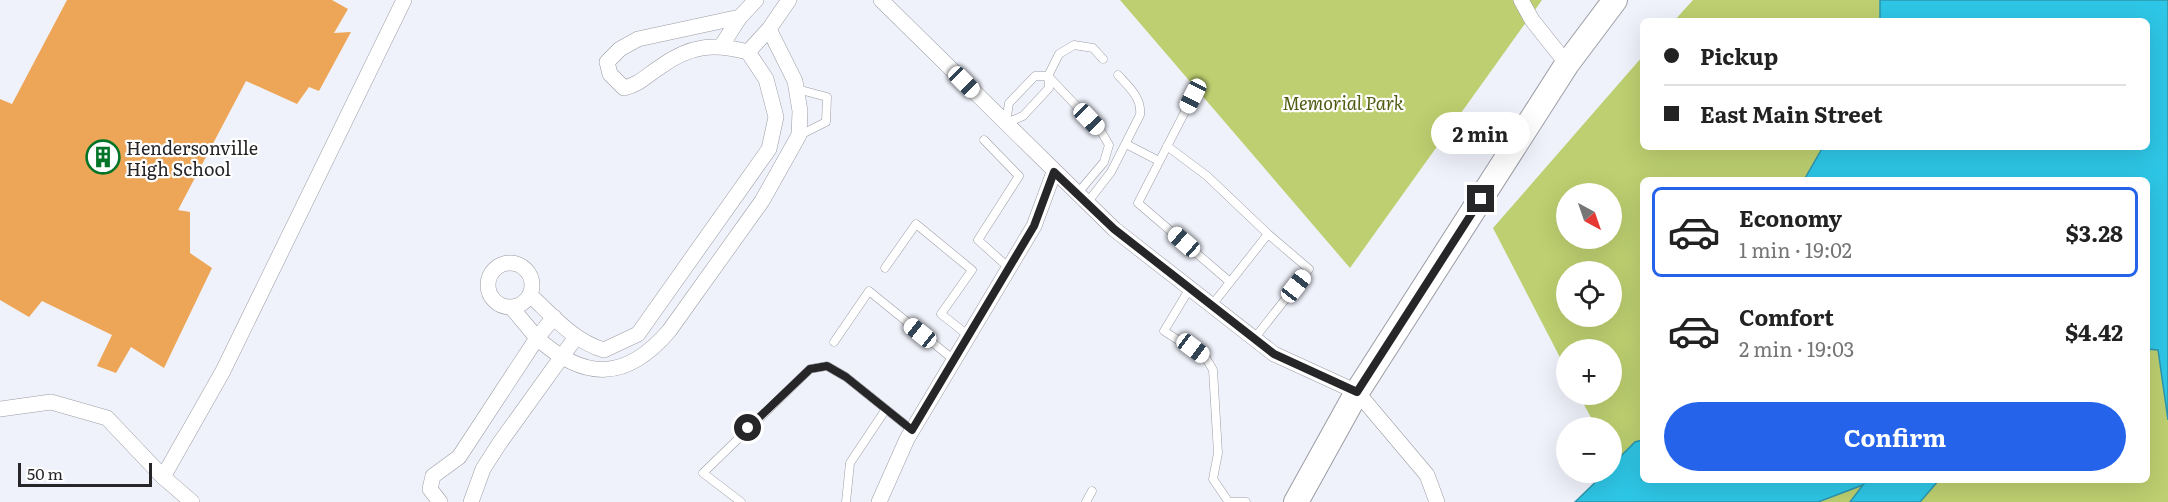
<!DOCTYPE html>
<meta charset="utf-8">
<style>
body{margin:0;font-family:Literata,serif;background:#f2f2f2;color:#222;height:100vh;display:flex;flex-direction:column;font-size:22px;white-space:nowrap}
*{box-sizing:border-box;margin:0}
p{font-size:20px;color:#767676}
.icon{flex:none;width:33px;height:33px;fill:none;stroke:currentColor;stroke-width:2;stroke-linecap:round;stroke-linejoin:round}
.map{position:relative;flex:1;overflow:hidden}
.details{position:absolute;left:1640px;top:177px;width:510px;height:306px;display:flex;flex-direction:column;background:#fff;border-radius:9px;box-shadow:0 6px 24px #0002}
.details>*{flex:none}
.top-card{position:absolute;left:1640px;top:18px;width:510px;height:132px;border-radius:9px;box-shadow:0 6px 24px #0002;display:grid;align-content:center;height:132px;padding:0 24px;background:#fff}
.needle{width:39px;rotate:140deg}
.buttons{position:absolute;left:1556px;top:183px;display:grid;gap:12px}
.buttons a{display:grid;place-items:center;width:66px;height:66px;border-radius:50%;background:#fff;box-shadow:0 6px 24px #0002;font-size:30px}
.scale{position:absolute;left:18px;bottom:15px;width:134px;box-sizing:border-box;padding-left:6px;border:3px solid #262629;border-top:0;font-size:16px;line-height:21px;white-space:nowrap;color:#262629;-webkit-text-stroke:4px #fff;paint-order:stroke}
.end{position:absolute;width:27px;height:27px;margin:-14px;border:8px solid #262629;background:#fff;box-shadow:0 0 0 3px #fff}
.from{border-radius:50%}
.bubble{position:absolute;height:42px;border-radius:21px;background:#fff;box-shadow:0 6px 24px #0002;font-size:20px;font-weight:700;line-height:42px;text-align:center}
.car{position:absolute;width:18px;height:36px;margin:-18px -9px;border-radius:8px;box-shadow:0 0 4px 2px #0007;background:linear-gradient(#fff 24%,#345 0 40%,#fff 0 76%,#345 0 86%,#fff 0)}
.top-card b{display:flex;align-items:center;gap:21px;height:57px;font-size:22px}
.top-card b+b{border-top:2px solid #e0e0e0}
.top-card i{width:15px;height:15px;background:#222}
ul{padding:10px 0 0;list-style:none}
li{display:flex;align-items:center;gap:18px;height:90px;margin:0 12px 9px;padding:0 12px;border:3px solid transparent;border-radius:9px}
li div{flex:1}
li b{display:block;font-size:22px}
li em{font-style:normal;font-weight:700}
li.current{border-color:#2563eb}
li>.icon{width:54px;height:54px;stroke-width:1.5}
.button{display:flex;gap:12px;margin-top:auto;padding:12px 24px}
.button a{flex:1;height:69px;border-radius:36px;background:#2563eb;color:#fff;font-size:24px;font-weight:700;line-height:69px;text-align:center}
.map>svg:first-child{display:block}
.green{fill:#bdcf70;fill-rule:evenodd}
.water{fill:#2ec6e6;stroke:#2c96ad;stroke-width:1.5}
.building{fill:#eda657}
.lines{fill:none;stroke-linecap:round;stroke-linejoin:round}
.service-casing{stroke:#9b9ca4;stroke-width:9}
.minor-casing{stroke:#9b9ca4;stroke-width:16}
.primary-casing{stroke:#9b9ca4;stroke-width:26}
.service{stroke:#fff;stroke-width:8}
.minor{stroke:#fff;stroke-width:15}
.primary{stroke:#fff;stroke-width:24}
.route{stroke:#262629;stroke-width:8}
.labels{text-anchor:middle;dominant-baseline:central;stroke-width:4.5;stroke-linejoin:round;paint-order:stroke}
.park-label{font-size:18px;font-style:italic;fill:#505b12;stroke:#fff}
.poi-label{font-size:18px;fill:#262629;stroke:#fff;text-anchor:start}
</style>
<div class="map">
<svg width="2168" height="502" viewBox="0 0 2168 502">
<rect width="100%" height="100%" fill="#f0f2fb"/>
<path class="green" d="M1120,0H1542L1350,268Z
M1693,0H2158L2168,24V502H1635L1611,456V428L1596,427L1579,395L1611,394V350H1566V369L1493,228L1642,57V147H2146V21H1674ZM1642,180H2146V480H1642ZM1566,194H1611V238H1566ZM1566,272H1611V316H1566Z"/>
<path class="water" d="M1880,0H2168V420L2158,350L2147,349L2146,180H1804L1823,147H2146V21H1880Z
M1642,440V480H1939L1920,502H1850L1863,485L1818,502H1575L1605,473L1611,472V466L1635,442Z"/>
<path class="building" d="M67,0H332L348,9L334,33L351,32L319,91L309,87L297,104L246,81L178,210L190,212V253L212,268L164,368L131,347L116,373L97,366L112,335L42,301L29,317L0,300V99L12,104Z"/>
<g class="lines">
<defs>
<path id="service" d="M1035,76H1048L1049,88L1023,116L1006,123L1009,103Z
M797,89L827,97L826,122L800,135
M1193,96L1138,203L1230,282
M984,140L1019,176L978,240L1009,268
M1126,144L1159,161
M1167,146L1207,176L1268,234
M1077,194L1104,162L1109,145L1102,133L1048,76L1059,54L1074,45L1093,48L1103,59
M1087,203L1111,172L1140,115C1142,98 1129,87 1118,75
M885,268L916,224L972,270L941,314L969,336
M1190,288L1164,331L1206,358L1213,370L1218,453L1213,479L1228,501
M1212,305L1268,234L1309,269L1254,339
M834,342L869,291L954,360
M741,502L703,473L810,369L827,366L846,377L912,430
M846,502L850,463L886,409
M1086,502L1092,491
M1228,502H1246"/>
<path id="minor" d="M881,0L1114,229L1274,354L1357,392L1427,475L1437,502
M1521,0L1532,20L1567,64
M740,17L638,39L620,49L607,62L610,74L624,88C640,84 646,76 660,67C690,45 714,43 748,52
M722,45L740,17L756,0
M748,52L769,29L789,0
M488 285a22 22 0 1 1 44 0a22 22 0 1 1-44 0Z
M530,295C553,316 573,341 604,350L638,334L769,149L776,117L766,79L748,52
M511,307L537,338L554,317
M0,409L51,402L107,418L163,477L192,502
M163,477L223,371L404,0
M440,502L430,489L433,476L459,457L537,338C585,381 626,381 669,331L762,201L799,135L800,111L795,81L769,29
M471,502L483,469L499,444L576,337
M879,502L907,439L1034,226L1054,172"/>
<path id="primary" d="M1296,502L1357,392L1567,64L1615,0"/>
</defs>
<use href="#service" class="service-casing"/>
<use href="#minor" class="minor-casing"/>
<use href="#primary" class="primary-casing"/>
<use href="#service" class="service"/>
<use href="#minor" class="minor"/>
<use href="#primary" class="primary"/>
</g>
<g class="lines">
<path class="route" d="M748,428L810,369L827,366L846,377L912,430L1034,226L1054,172L1114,229L1274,354L1357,392L1481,199"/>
</g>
<defs>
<symbol id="building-ring" viewBox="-11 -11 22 22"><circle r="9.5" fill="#fff" stroke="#027427" stroke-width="1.5"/><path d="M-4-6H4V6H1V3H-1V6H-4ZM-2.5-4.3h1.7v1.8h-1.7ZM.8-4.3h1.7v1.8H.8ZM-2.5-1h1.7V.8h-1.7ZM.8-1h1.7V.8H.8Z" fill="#027427"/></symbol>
</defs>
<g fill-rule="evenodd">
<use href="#building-ring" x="84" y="138" width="38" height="38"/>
</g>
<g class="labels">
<g class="park-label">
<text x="1343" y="102">Memorial Park</text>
</g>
<g class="poi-label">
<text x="126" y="147">Hendersonville<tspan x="126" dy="21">High School</tspan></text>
</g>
</g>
</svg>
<div class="buttons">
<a><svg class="needle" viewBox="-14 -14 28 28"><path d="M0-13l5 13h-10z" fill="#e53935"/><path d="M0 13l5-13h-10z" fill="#767676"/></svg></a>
<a><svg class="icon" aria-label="locate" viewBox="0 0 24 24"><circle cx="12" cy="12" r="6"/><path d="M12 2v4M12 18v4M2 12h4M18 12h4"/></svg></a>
<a>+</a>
<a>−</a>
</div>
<div class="scale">50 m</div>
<i class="end from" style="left:748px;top:428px"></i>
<i class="end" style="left:1481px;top:199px"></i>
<div class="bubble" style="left:1431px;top:112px;width:99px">2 min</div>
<i class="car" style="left:964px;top:82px;rotate:135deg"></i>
<i class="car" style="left:1193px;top:96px;rotate:207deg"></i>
<i class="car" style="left:1089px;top:119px;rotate:136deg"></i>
<i class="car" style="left:1184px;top:242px;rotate:311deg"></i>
<i class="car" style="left:1296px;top:286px;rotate:38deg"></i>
<i class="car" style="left:920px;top:333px;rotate:309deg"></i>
<i class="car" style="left:1193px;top:348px;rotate:127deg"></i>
<div class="top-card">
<b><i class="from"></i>Pickup</b>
<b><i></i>East Main Street</b>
</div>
<section class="details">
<ul>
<li class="current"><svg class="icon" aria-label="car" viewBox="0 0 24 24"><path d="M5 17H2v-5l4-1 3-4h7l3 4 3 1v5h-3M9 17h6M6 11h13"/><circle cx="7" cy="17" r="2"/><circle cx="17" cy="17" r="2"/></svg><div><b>Economy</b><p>1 min · 19:02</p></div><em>$3.28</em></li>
<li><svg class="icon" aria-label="car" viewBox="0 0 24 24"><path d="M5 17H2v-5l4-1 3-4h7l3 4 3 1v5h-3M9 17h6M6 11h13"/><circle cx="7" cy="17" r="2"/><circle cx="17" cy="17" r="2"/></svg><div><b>Comfort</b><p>2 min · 19:03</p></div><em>$4.42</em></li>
</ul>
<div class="button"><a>Confirm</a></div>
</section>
</div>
